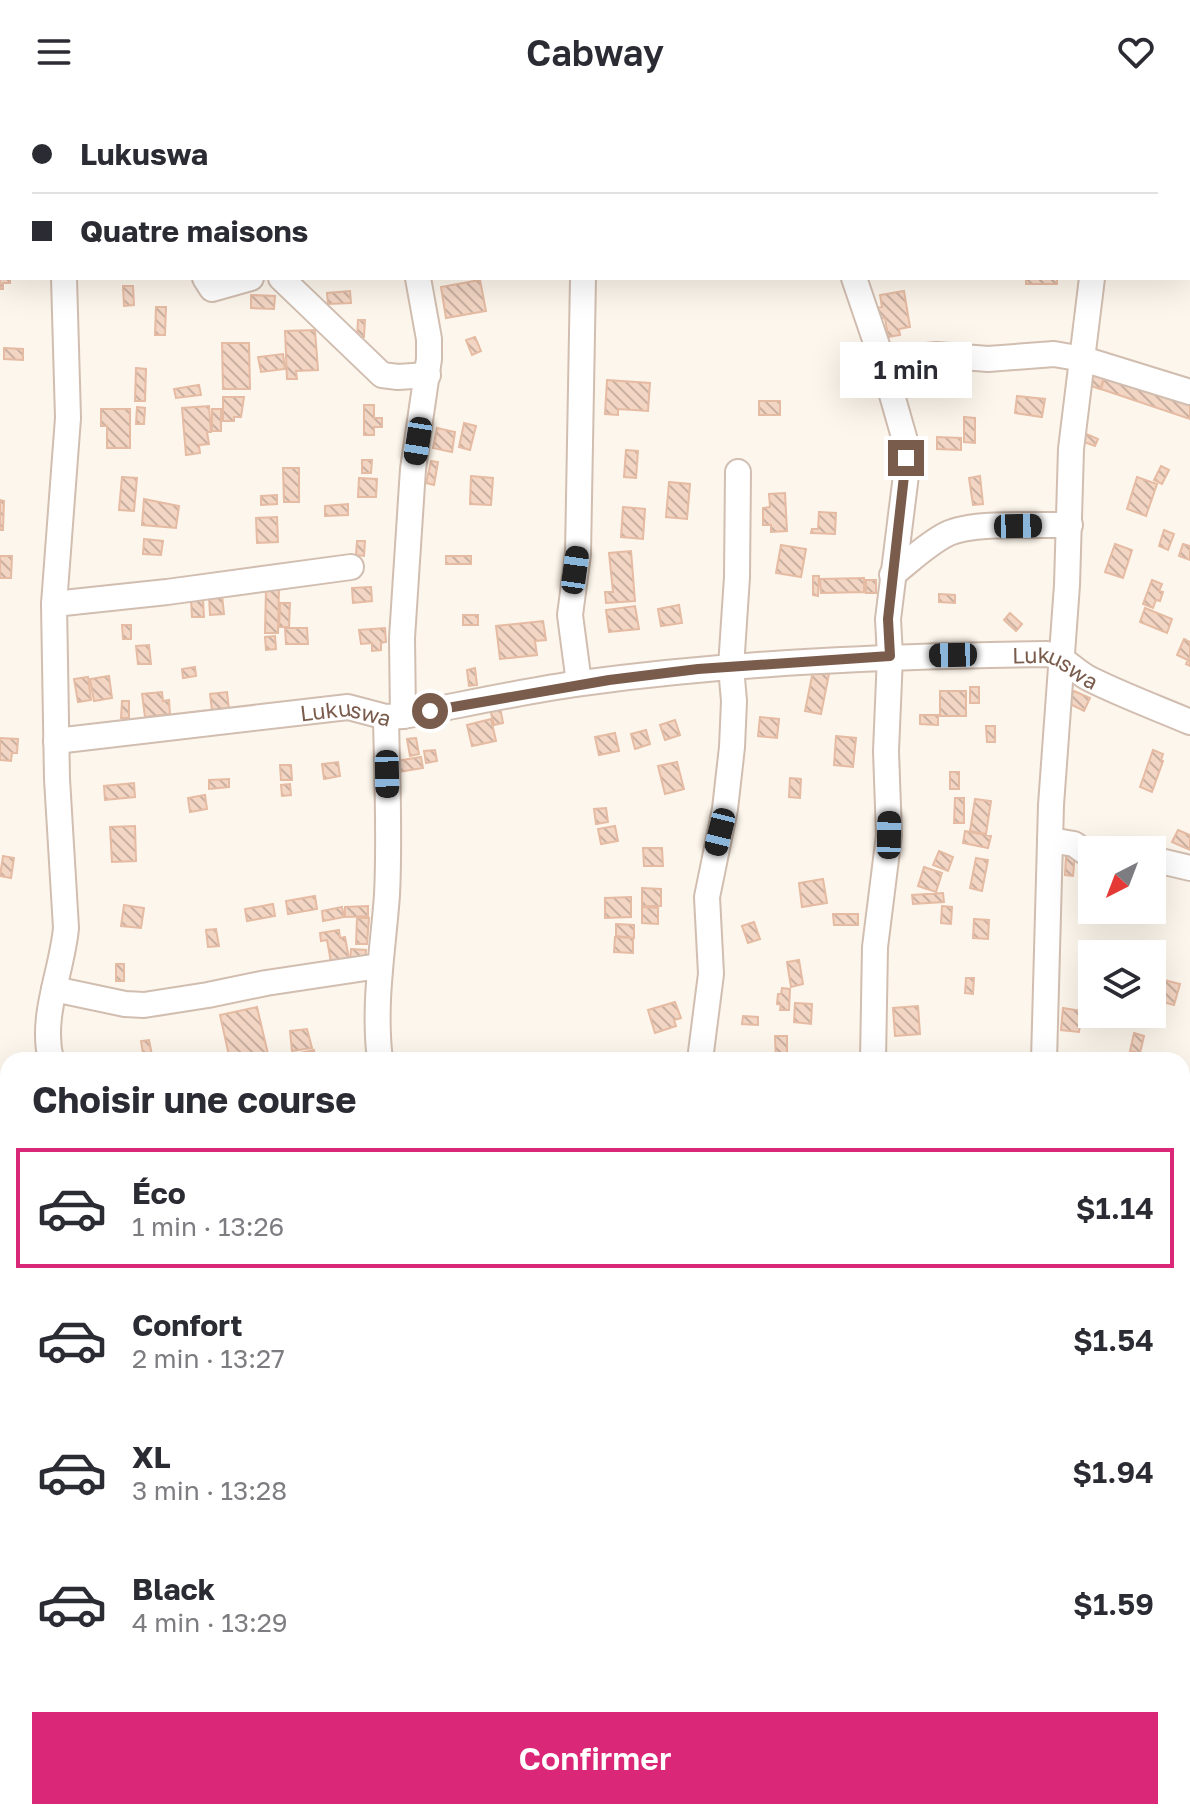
<!DOCTYPE html>
<html lang="fr">
<meta charset="utf-8">
<style>
body{margin:0;font-family:"Golos Text",sans-serif;background:#f7f7f7;color:#2b2b33;height:100vh;display:flex;flex-direction:column;font-size:30px;white-space:nowrap}
*{box-sizing:border-box;margin:0}
p{font-size:26px;color:#7c7c81}
.icon{flex:none;width:44px;height:44px;fill:none;stroke:currentColor;stroke-width:2;stroke-linecap:round;stroke-linejoin:round}
.map{position:relative;flex:1;overflow:hidden}
.details{position:absolute;left:0px;top:948px;width:1190px;height:768px;display:flex;flex-direction:column;background:#fff;border-radius:24px 24px 0 0;box-shadow:0 8px 32px #0002}
.details>*{flex:none}
.guide{position:absolute;left:0px;top:0px;width:1190px;height:176px;box-shadow:0 8px 32px #0002;display:grid;align-content:center;height:176px;padding:0 32px;background:#fff}
.needle{width:52px;rotate:222deg}
.buttons{position:absolute;left:1078px;top:732px;display:grid;gap:16px}
.buttons a{display:grid;place-items:center;width:88px;height:88px;border-radius:0px;background:#fff;box-shadow:0 8px 32px #0002;font-size:40px}
.end{position:absolute;width:36px;height:36px;margin:-18px;border:10px solid #7a5c4d;background:#fff;box-shadow:0 0 0 4px #fff}
.from{border-radius:50%}
.bubble{position:absolute;height:56px;border-radius:0px;background:#fff;box-shadow:0 8px 32px #0002;font-size:26px;font-weight:600;line-height:56px;text-align:center}
.car{position:absolute;width:24px;height:48px;margin:-24px -12px;border-radius:10px;box-shadow:0 0 6px 2px #0007;background:linear-gradient(#222 24%,#8ab4d8 0 40%,#222 0 76%,#8ab4d8 0 86%,#222 0)}
.guide b{display:flex;align-items:center;gap:28px;height:76px;font-size:30px}
.guide b+b{border-top:2px solid #e1e1e2}
.guide i{width:20px;height:20px;background:#2b2b33}
ul{padding:0;list-style:none}
li{display:flex;align-items:center;gap:24px;height:120px;margin:0 16px 12px;padding:0 16px;border:4px solid transparent;border-radius:0px}
li div{flex:1}
li b{display:block;font-size:30px}
li em{font-style:normal;font-weight:600}
li.selected{border-color:#db2777}
li>.icon{width:72px;height:72px;stroke-width:1.5}
h2{padding:0 32px;font-size:36px;line-height:96px}
.button{display:flex;gap:16px;margin-top:auto;padding:16px 32px}
.button a{flex:1;height:92px;border-radius:0px;background:#db2777;color:#fff;font-size:32px;font-weight:600;line-height:92px;text-align:center}
header{display:flex;justify-content:space-between;align-items:center;height:104px;padding:0 32px;background:#fff;font-size:36px;font-weight:600}
.map>svg:first-child{display:block}
.building{fill:url(#building-back-hatch);stroke:#e6bba3;stroke-width:2}
.lines{fill:none;stroke-linecap:round;stroke-linejoin:round}
.minor-casing{stroke:#d1beb0;stroke-width:28}
.minor{stroke:#fff;stroke-width:24}
.route{stroke:#7a5c4d;stroke-width:10}
.labels{text-anchor:middle;dominant-baseline:central;stroke-width:6;stroke-linejoin:round;paint-order:stroke}
.street-label{font-size:22px;fill:#7a5c4d;stroke:#fffaf3}
</style>
<header><svg class="icon" aria-label="menu" viewBox="0 0 24 24"><path d="M4 6h16M4 12h16M4 18h16"/></svg>Cabway<svg class="icon" aria-label="heart" viewBox="0 0 24 24"><path d="M12 20l-8-8c-3-5 5-10 8-4 3-6 11-1 8 4z"/></svg></header>
<div class="map">
<svg width="1190" height="1716" viewBox="0 0 1190 1716">
<defs>
<pattern id="building-back-hatch" width="6" height="6" patternUnits="userSpaceOnUse" patternTransform="scale(2)"><rect width="6" height="6" fill="#f3d5c3"/><path d="M-1 5l2 2M0 0l6 6M5-1l2 2" fill="none" stroke="#cab0a1"/></pattern>
</defs>
<rect width="100%" height="100%" fill="#fdf6ec"/>
<path class="building" d="M0,134H2V174H10V179H3V185H0Z
M1026,174H1057V180H1026Z
M480,176L486,207L446,214L441,183Z
M123,182H133L134,201L124,202Z
M350,187L351,199L328,200L327,189Z
M904,187L910,223L899,225L900,231L888,233L885,214L878,215L876,204L882,203L880,191Z
M251,191L275,192L274,205L251,204Z
M156,203H166L165,231H155Z
M358,216H365L364,233H357Z
M315,226L318,266L296,267L297,275H287L285,227Z
M475,233L481,247L472,251L466,236Z
M222,239H249L250,285H223Z
M4,244L23,245V256L4,255Z
M283,250L285,265L261,268L258,253Z
M1090,263L1106,268L1100,285L1085,280Z
M136,264L146,265L145,297H135Z
M1106,269L1190,296V315L1101,285Z
M607,276L650,279L648,307L618,305V311L605,310Z
M199,281L201,291L176,294L174,285Z
M1017,292L1045,295L1042,313L1015,309Z
M223,293H244L241,313H234V317H223Z
M759,297H780V311H759Z
M364,301H374V314H382V323H374V331H364Z
M209,302L211,328H207L209,340L199,341L200,349L186,351L182,304Z
M137,303L145,304L144,320H136Z
M101,305H130V344H107V322H101Z
M212,305H221V327H212Z
M964,313L975,314V339L964,338Z
M464,319L476,322L470,346L459,343Z
M437,324L455,328L452,348L433,344Z
M1084,329L1098,335L1095,342L1081,337Z
M937,333L961,334V346L937,345Z
M626,346L638,347L636,374L624,373Z
M362,356H372L371,369H362Z
M431,357L438,358L434,381L426,379Z
M1161,362L1169,366L1162,380L1154,376Z
M283,364H299V398H284Z
M471,372L493,374L491,401L470,400Z
M980,372L983,400L973,401L969,374Z
M122,373L137,374L134,407L119,406Z
M1137,373L1157,380L1146,412L1127,405Z
M359,374L377,375L376,393H358Z
M669,378L690,380L687,415L666,413Z
M785,389L787,427L771,428V421H763V404L770,403L769,390Z
M277,391V400L261,401V392Z
M144,395L179,402L176,424L142,421Z
M0,396L4,397L3,426H0Z
M348,400V411L325,412V402Z
M623,403L645,405L643,435L621,433Z
M819,408L836,409L835,430L811,429L812,425H818Z
M277,413L278,438L257,439L256,414Z
M1164,426L1174,430L1168,446L1159,442Z
M144,435L163,437L161,451L143,450Z
M357,437H365L364,452L356,451Z
M1115,440L1132,446L1123,474L1105,468Z
M1183,440L1190,442V456L1179,452Z
M781,441L806,445L801,473L776,469Z
M631,447L635,497L606,499L605,488H613L609,449Z
M0,452H12L11,474H0Z
M446,452H471V460H446Z
M813,472H819L818,492L813,491Z
M864,474V488L821,489L820,475Z
M866,476H876V489H866Z
M1152,476L1162,480L1159,487L1163,488L1160,497L1156,496L1153,504L1143,500Z
M371,483L372,497L353,499L352,484Z
M266,484H279L278,529H265Z
M939,490L955,491V499L939,498Z
M222,491L224,510L210,511L209,492Z
M203,495L204,513H192L191,496Z
M280,499H290L289,523H279Z
M679,501L682,519L661,522L658,505Z
M635,502L639,525L609,528L606,506Z
M1145,504L1172,515L1167,529L1140,518Z
M1010,509L1022,520L1016,527L1004,516Z
M463,511H478V521H463Z
M543,517L546,536L535,537L537,551L500,555L496,522Z
M122,521H131V535H123Z
M285,524H307L308,540H286Z
M385,524L386,538L381,539V546L372,547V539L361,540L359,526Z
M275,532L276,545L266,546L265,533Z
M1184,535L1190,538V562L1186,560L1188,556L1177,551Z
M149,541L151,560H138L136,542Z
M195,563L196,572L183,574L182,565Z
M475,564L477,581L469,582L467,566Z
M813,567L829,570L821,610L805,607Z
M109,572L112,594L94,597L90,575Z
M88,573L91,596L78,598L74,575Z
M970,583H979V599H970Z
M940,587H966V612H940Z
M1074,587L1090,594L1084,607L1068,599Z
M162,588L163,597L169,596L170,610L145,613L142,590Z
M227,588L229,605L212,607L210,590Z
M122,597H129V614H121Z
M500,603L503,619L494,621L490,605Z
M920,611H938V621L920,620Z
M760,613L779,615L777,634L758,632Z
M491,615L496,637L472,642L467,621Z
M675,616L680,631L665,636L660,621Z
M986,622H995V638H987Z
M646,626L650,640L635,645L631,630Z
M615,629L619,647L599,651L595,633Z
M836,632L856,634L853,663L834,661Z
M0,634L18,635L17,649H12L11,657L0,656Z
M416,634L419,650L410,652L407,635Z
M435,646L437,657L426,659L424,647Z
M1153,646L1163,650L1161,656L1163,657L1152,688L1140,683Z
M421,653L423,664L398,668L396,657Z
M338,658L340,672L324,675L322,660Z
M677,658L684,685L665,690L658,662Z
M280,661H291L292,676H281Z
M950,668H959V685H950Z
M790,674L801,675L800,694L789,693Z
M229,675V683L209,685V676Z
M134,679L135,693L105,696L104,682Z
M290,680L291,691L282,692L281,681Z
M205,691L207,705L190,708L188,694Z
M955,694H964V719H954Z
M975,695L991,697L986,730L970,727Z
M606,704L608,718L596,720L594,705Z
M135,722L136,757L112,758L110,723Z
M615,722L618,737L601,740L598,725Z
M1178,726L1190,731V746L1172,738Z
M965,727L991,732L988,744L963,739Z
M1097,733L1113,735L1111,746H1095Z
M643,744H662L663,762H644Z
M939,747L953,753L948,767L933,761Z
M1066,751H1075L1073,772L1065,771Z
M3,752L14,754L11,774L0,772Z
M976,754L988,756L982,787L970,784Z
M924,763L942,769L936,788L918,782Z
M823,775L827,799L802,803L799,779Z
M642,784L661,785V802H642Z
M943,789L944,798L913,800L912,791Z
M315,792L317,805L288,810L286,797Z
M631,793V813L605,814V794Z
M273,800L275,812L247,817L245,805Z
M124,801L144,804L141,824L121,822Z
M368,802V812L345,813V803Z
M942,802L952,803L951,820L941,819Z
M342,803L344,813L323,817L322,807Z
M642,803L658,804V820L642,819Z
M833,810H858V821H834Z
M357,814H369L367,840H356Z
M974,815L989,816L988,835L973,834Z
M754,818L760,835L748,839L742,822Z
M616,820L634,821V834L616,832Z
M216,825L219,842L208,843L206,826Z
M339,826L340,834L345,833L349,855L331,858L327,836L321,837L320,829Z
M615,833L633,834V849L614,848Z
M351,845L366,846L365,859L350,858Z
M1086,845L1094,846L1092,861L1084,860Z
M799,856L803,880L791,883L787,858Z
M116,860H124V877H116Z
M966,874H974L973,890L965,889Z
M1164,876L1180,880L1174,901L1159,897Z
M782,884L790,885L789,906H780L781,901L777,900L778,890H781Z
M675,898L681,914L674,916L676,922L655,929L648,906Z
M795,899L812,900L811,920L794,918Z
M918,902L920,930L895,932L893,904Z
M257,903L268,950L230,956L220,911Z
M1063,904L1082,907L1079,928L1061,926Z
M743,912L758,913V921L742,920Z
M307,925L312,944L292,947L290,927Z
M1134,929L1144,932L1140,949L1130,947Z
M775,932H787V956H776Z
M149,936L153,956H144L141,937Z
M314,946L316,956H296L295,950Z
M8,1050V1070H3L2,1051Z
M484,1708L486,1716H468L467,1712Z
M503,1708L506,1716H490L488,1709Z
M741,1708H756L758,1715L743,1716Z"/>
<g class="lines">
<defs>
<g id="minor">
<path d="M57,0V2"/>
<path d="M200,0L201,2"/>
<path d="M331,0V2"/>
<path d="M477,0L478,2"/>
<path d="M791,0V2"/>
<path d="M1077,0L1078,2"/>
<path d="M1012,2L1021,0"/>
<path d="M1188,32H1190"/>
<path d="M205,174L212,185L251,174"/>
<path d="M281,174L382,271L398,273L428,271"/>
<path d="M854,174L882,256L906,340V371L888,515L890,552L886,647L889,731L875,843L873,956"/>
<path d="M882,256L937,251L988,255L1054,250L1083,255L1190,288"/>
<path d="M892,471C910,457 927,440 947,430C973,417 1038,422 1070,421"/>
<path d="M54,500L167,488L351,463"/>
<path d="M579,579L570,511L578,450L583,174"/>
<path d="M403,612L402,534L413,365L429,255V235L418,174"/>
<path id="s1" d="M56,637L348,603L386,613L403,612C462,601 522,587 582,579C736,558 891,552 1047,550C1065,553 1074,567 1090,575C1122,591 1157,604 1190,618"/>
<path d="M1050,736L1074,740L1092,753"/>
<path d="M1152,755L1190,764"/>
<path d="M54,885L125,900L144,901L208,891L266,879L379,862"/>
<path d="M51,956C40,912 62,868 66,824L57,675L54,500L68,314L64,174"/>
<path d="M380,956C373,900 383,846 387,791C390,731 387,672 386,613"/>
<path d="M700,956L711,870L707,793L725,705L732,643L734,597L731,563L737,473L738,368"/>
<path d="M1044,956L1051,701L1067,481L1071,345L1092,174"/>
<path d="M0,995L8,998"/>
<path d="M1182,1338L1190,1273"/>
<path d="M1182,1522L1190,1525"/>
<path d="M0,1618L8,1615"/>
<path d="M1182,1679H1190"/>
<path d="M445,1708L447,1716"/>
<path d="M613,1708L616,1716"/>
<path d="M775,1708L777,1716"/>
<path d="M924,1708L958,1716"/>
<path d="M57,1716L58,1708"/>
<path d="M319,1716V1708"/>
<path d="M1026,1716L1064,1712"/>
</g>
</defs>
<use href="#minor" class="minor-casing"/>
<use href="#minor" class="minor"/>
</g>
<g class="lines">
<path class="route" d="M430,607L609,576L698,565L890,552L888,515L906,354"/>
</g>
<g class="labels">
<g class="street-label">
<text stroke="none"><textPath href="#s1" startOffset="1010">Lukuswa</textPath></text>
<text stroke="none"><textPath href="#s1" startOffset="292">Lukuswa</textPath></text>
</g>
</g>
</svg>
<div class="buttons">
<a><svg class="needle" viewBox="-14 -14 28 28"><path d="M0-13l5 13h-10z" fill="#e53935"/><path d="M0 13l5-13h-10z" fill="#7c7c81"/></svg></a>
<a><svg class="icon" aria-label="layers" viewBox="0 0 24 24"><path d="M12 4l9 5-9 5-9-5zM3 14l9 5 9-5"/></svg></a>
</div>
<i class="end from" style="left:430px;top:607px"></i>
<i class="end" style="left:906px;top:354px"></i>
<div class="bubble" style="left:840px;top:238px;width:132px">1 min</div>
<i class="car" style="left:418px;top:337px;rotate:189deg"></i>
<i class="car" style="left:1018px;top:422px;rotate:89deg"></i>
<i class="car" style="left:575px;top:466px;rotate:8deg"></i>
<i class="car" style="left:953px;top:551px;rotate:269deg"></i>
<i class="car" style="left:387px;top:670px;rotate:179deg"></i>
<i class="car" style="left:720px;top:728px;rotate:194deg"></i>
<i class="car" style="left:889px;top:731px;rotate:1deg"></i>
<div class="guide">
<b><i class="from"></i>Lukuswa</b>
<b><i></i>Quatre maisons</b>
</div>
<section class="details">
<h2>Choisir une course</h2>
<ul>
<li class="selected"><svg class="icon" aria-label="car" viewBox="0 0 24 24"><path d="M5 17H2v-5l4-1 3-4h7l3 4 3 1v5h-3M9 17h6M6 11h13"/><circle cx="7" cy="17" r="2"/><circle cx="17" cy="17" r="2"/></svg><div><b>Éco</b><p>1 min · 13:26</p></div><em>$1.14</em></li>
<li><svg class="icon" aria-label="car" viewBox="0 0 24 24"><path d="M5 17H2v-5l4-1 3-4h7l3 4 3 1v5h-3M9 17h6M6 11h13"/><circle cx="7" cy="17" r="2"/><circle cx="17" cy="17" r="2"/></svg><div><b>Confort</b><p>2 min · 13:27</p></div><em>$1.54</em></li>
<li><svg class="icon" aria-label="car" viewBox="0 0 24 24"><path d="M5 17H2v-5l4-1 3-4h7l3 4 3 1v5h-3M9 17h6M6 11h13"/><circle cx="7" cy="17" r="2"/><circle cx="17" cy="17" r="2"/></svg><div><b>XL</b><p>3 min · 13:28</p></div><em>$1.94</em></li>
<li><svg class="icon" aria-label="car" viewBox="0 0 24 24"><path d="M5 17H2v-5l4-1 3-4h7l3 4 3 1v5h-3M9 17h6M6 11h13"/><circle cx="7" cy="17" r="2"/><circle cx="17" cy="17" r="2"/></svg><div><b>Black</b><p>4 min · 13:29</p></div><em>$1.59</em></li>
</ul>
<div class="button"><a>Confirmer</a></div>
</section>
</div>
